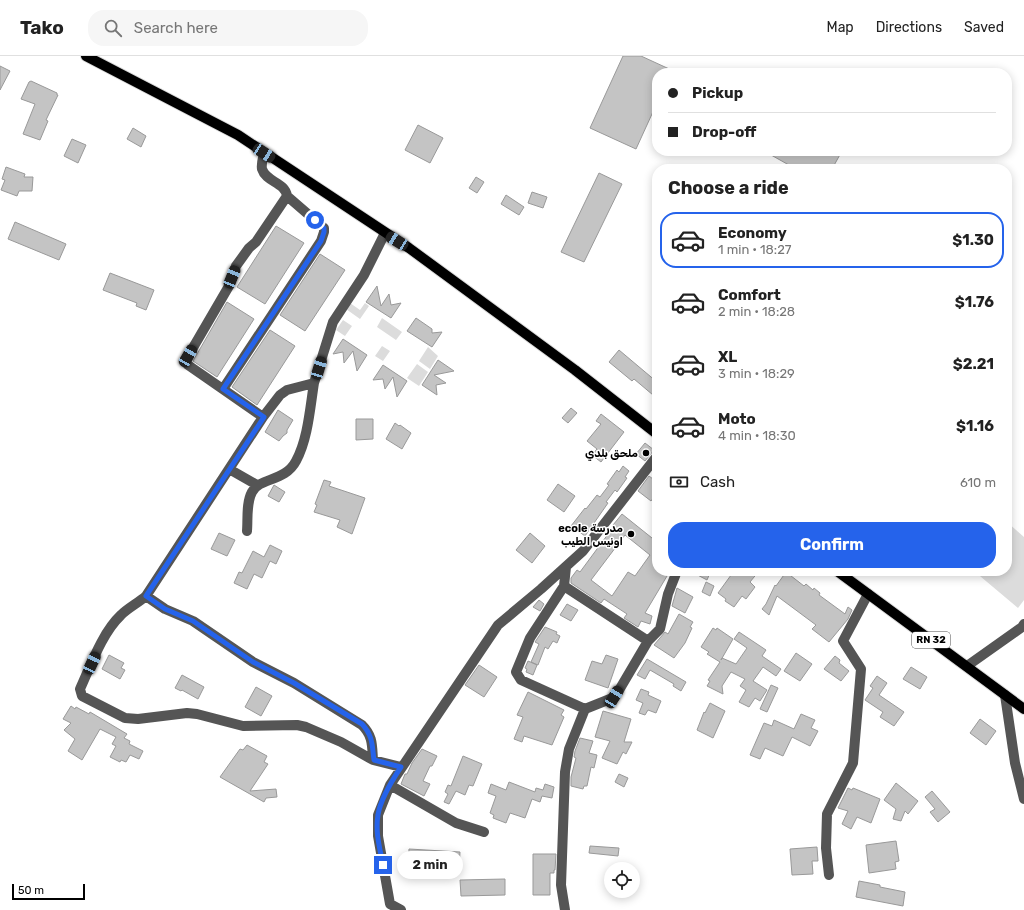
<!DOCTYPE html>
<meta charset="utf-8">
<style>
body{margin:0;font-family:Rubik,"Noto Sans Arabic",sans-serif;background:#f6f6f6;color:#222;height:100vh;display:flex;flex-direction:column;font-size:15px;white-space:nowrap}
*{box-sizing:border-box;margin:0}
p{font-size:13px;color:#767676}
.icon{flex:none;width:22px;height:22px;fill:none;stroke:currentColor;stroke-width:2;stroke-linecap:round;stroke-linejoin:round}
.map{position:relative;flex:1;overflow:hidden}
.details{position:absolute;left:652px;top:108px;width:360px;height:412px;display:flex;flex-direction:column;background:#fff;border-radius:16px;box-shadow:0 2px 10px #0003}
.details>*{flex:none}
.hud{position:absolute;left:652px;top:12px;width:360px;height:88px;border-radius:16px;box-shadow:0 2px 10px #0003;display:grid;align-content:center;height:88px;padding:0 16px;background:#fff}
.controls{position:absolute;left:604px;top:806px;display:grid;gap:8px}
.controls a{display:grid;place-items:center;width:36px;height:36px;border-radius:50%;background:#fff;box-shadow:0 2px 10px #0003;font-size:20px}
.scale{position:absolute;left:12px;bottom:10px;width:73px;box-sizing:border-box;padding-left:4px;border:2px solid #000;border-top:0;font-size:11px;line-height:14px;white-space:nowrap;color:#000;-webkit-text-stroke:3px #fff;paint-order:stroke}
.end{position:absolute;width:18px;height:18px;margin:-9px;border:5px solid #2563eb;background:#fff;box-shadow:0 0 0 2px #fff}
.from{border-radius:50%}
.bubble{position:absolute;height:28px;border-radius:14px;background:#fff;box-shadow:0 2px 10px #0003;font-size:13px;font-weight:700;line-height:28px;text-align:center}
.car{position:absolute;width:12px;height:24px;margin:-12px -6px;border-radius:5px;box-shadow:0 0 3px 1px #0007;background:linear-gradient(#222 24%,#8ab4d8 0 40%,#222 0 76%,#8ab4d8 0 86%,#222 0)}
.hud b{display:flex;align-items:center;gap:14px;height:38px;font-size:15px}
.hud b+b{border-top:1px solid #e0e0e0}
.hud i{width:10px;height:10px;background:#222}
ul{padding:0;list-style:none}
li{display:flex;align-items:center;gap:12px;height:56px;margin:0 8px 6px;padding:0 8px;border:2px solid transparent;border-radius:16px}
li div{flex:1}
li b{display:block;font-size:15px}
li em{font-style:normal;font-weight:700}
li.active{border-color:#2563eb}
li>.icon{width:36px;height:36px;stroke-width:1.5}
h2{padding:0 16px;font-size:18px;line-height:48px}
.pay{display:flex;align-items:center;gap:10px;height:44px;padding:0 16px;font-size:15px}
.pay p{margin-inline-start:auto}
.action{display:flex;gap:8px;margin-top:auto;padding:8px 16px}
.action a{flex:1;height:46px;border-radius:16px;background:#2563eb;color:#fff;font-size:16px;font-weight:700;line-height:46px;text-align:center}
header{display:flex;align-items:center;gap:24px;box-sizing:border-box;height:56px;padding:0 20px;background:#fff;border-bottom:1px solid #e0e0e0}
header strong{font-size:19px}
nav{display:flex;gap:22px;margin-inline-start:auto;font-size:14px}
.search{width:280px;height:36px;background:#f6f6f6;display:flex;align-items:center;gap:10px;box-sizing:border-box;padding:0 14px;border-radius:16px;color:#767676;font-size:15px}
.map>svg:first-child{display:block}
.green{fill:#dcdcdc}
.building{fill:#c4c4c4;stroke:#999;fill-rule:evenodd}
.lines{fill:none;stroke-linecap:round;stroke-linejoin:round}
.major-casing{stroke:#dbdbdb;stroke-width:12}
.minor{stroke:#555;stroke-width:10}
.major{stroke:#000;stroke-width:10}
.route{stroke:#2563eb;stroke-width:5}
.poi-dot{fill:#000;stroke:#fff;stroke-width:1.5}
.labels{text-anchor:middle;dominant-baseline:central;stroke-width:3;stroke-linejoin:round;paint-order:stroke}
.shield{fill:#fff;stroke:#4c4c4c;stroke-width:1}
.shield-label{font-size:10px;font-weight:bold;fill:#000}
.poi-label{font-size:11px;font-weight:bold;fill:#000;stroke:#fff;text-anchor:end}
</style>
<header>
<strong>Tako</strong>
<div class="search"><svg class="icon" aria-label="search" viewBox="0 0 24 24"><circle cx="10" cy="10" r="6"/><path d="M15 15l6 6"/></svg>Search here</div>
<nav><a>Map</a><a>Directions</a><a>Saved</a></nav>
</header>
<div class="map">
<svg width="1024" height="854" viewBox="0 0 1024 854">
<rect width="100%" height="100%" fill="#fff"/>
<path class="green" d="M350,247L360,254L365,247L369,250L360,263L346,253Z
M382,262L402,276L396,284L377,271Z
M343,264L352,270L345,280L336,274Z
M382,290L390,295L383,305L375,300Z
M428,291L438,300L430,313L419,305Z
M417,308L428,316L419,330L407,322Z
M1007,466L1024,481V544L1018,552L974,515H1007Z"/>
<path class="building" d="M623,0H641L678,17H657V47L636,93L590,72Z
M0,10L10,15L0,34Z
M31,25L57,37V39H58L46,64L48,65L40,84L23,78L35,48L21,43L29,26Z
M418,69L443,82L430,107L405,94Z
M133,72L146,80L141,91L127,83Z
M72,83L86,89L78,107L64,100Z
M764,95H842L832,113H796Z
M6,111L25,118L24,121H33L32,135H19L17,140L1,134L5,124L2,123Z
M599,117L622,128L584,206L561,196Z
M476,121L484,126L477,137L469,132Z
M532,136L547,141L543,152L528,147Z
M506,139L524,151L519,159L501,148Z
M15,166L66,188L59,204L8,183Z
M276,170L304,187L265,248L237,231Z
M320,198L345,214L305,275L280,259Z
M110,217L154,234L146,254L136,250L137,247L103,234Z
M377,230L381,250L389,238L391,249L401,247L391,262L366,246Z
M227,246L254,263L217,321L193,305Z
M416,262L432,273V277L442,276L432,291L407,275Z
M270,274L295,290L257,349L232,331Z
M343,283L367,299L357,315L353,295L344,307L343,296L333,298Z
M619,294L657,326V334L653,339L634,323L632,325L609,306Z
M438,304L454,315L434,319L446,327L436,329L437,339L422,329Z
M383,309L407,325L397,341L393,321L385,333L383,323L373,324Z
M571,352L577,357L568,367L562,362Z
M278,354L293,364L287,374V377L283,380L279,385L265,376Z
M601,358L624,376L601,406L592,399L597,393L587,385L601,368L596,365Z
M356,363H373V383L356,384Z
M395,367L399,370L400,369L411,377L402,393L386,383Z
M645,387L654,394L645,405L636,398Z
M623,410L629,415L625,421L627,422L617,436L615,434L606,446L608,447L585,480L571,470L585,452L586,453L597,439L600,441L609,429L607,428L617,414L619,416Z
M649,420L657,426V437L651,445L638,435Z
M324,424L331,426L329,430L365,442L352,478L337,471L340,464L314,456L317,449L315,448Z
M558,428L575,440L564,456L547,444Z
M274,429L285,436L279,446L268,440Z
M622,458L657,486V515H670L645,557L652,560L650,568L641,565L638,571L624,562L627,558L604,543L601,547L571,527V522L577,514L580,516L614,470L613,469ZM625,479L650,499L635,520L628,516L612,540L591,524Z
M219,477L235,484L227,500L211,493Z
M530,477L545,490L532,507L516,494Z
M270,489L282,495L276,508L270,505L262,522L254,518L247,533L234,527L239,516L242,517L253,495L264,501Z
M690,515H706L710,517L707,524Z
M734,515H759L750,526L755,531L746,543L742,540L734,551L725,545L726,543L718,537Z
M786,516L804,530L806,528L813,534L814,532L820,537L819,539L845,558L848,551L852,554L848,563L829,586L812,573L816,569L777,540L769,559L762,553L766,548L775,529L776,530Z
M706,526L714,530L710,540L702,536Z
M677,532L693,541L685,557L672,550Z
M539,544L544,548L540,555L533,551Z
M567,548L578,554L571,565L560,559Z
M679,558L693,566L690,571L692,572L685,587L674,602L654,589L665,576L668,578Z
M545,571L557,576L556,578L560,580L557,587L553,585L548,593L545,591L538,609L531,606L539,588L535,586Z
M713,572L716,574L717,572L733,583L721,604L722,602L736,608L747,592L734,583L739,576L766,594L762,600L781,613L776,620L763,611L753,625L767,634L760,645L755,642L749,651L739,646L746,634L740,630L745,623L731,616L722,630L723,638L707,630L710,625L708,624L720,606L707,598L709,596L701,591Z
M796,597L812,608L800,625L784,615Z
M109,599L124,607L121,612L125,614L120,623L102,613Z
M606,599L618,603L608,632L585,624L592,605L602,608Z
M835,600L840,604L839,607L849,615L841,625L824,613Z
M647,603L686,626L681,635L673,630L674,628L650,614L645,623L637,619Z
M528,605L537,609L533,619L526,616L527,613L525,612Z
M479,609L497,621L484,641L465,629Z
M911,611L927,621L920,633L903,623Z
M182,619L204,631L198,643L182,634L181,635L175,632Z
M877,620L887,627L879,639L904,656L894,670L880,661L883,656L865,644L873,632L870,630Z
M771,629L778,632L767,656L760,653Z
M256,631L272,640L261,660L245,651Z
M641,633L649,636L648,639L661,645L656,657L648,654L645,659L639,657L643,647L636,644Z
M528,636L564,654L561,659L564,661L552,689L524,680L522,686L514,683L523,661L517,659Z
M710,647L725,655L713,682L697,674L704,656L705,657Z
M71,650L75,653L76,651L89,658L90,656L127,678L124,682L130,685L129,688L143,695L139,703L130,699L126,706L121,704L120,706L110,701L116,690L112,688L116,681L100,673L82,704L68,695L75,683L64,674L71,667L63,663Z
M603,655L631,663L624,686H632L626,698L623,696L617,708L602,702L610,685L595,681Z
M801,658L815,664L811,672L818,675L810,690L792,681L783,700L765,692L760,703L750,699L764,667L772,670L774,664L794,673Z
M980,663L996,675L986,689L970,677Z
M580,682L593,685L589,697L597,699L594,712L591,711L587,730H584L583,733L571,730V721L576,702L574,701L575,695Z
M247,689L267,700L264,706L268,708L250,735L276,733L277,741L266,742L264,746L220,721L240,693L243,694Z
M422,693L437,700L432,710H430L423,725L430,728L424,740L401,728L405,718H407L412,707Z
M463,700L482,708L473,730L469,729L465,739L456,735L449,748L444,746L448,738L445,736L448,729L451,730Z
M619,718L628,722L624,731L615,726Z
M509,726L535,736L536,732L543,734L545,728L554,731L552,742L542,740L540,746L532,743L525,762L510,757L506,767L493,762L494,759L490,757L496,740L488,737L491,728L506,734Z
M896,727L918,745L908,758L905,755L901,765L893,763L896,753L884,744Z
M848,732L852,734L853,732L880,743L871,767L857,761L851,773L842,768L848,755L838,752Z
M932,735L950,756L938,766L930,756L935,753L925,741Z
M896,785L899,805L895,806L896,813L869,817L866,789Z
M590,790L619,792L618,800L589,797Z
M817,791L818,805H812L813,818L792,819L790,793Z
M409,793L460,796L459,814L408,811Z
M533,798H556L555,814H554V817H550V839H533Z
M505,823V839L461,840L460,824Z
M859,825L880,829V831L905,836L903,850L856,841Z"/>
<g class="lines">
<defs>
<path id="major" d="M86,0L238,79L409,192L575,314L657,378
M837,515L1024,653"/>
</defs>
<use href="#major" class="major-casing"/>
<path class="minor" d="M223,333L321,185L324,176V172L287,140
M263,361L188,309L186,306L187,302L229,230L236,210L249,192L256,186L287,140C285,126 266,126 262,113C261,108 263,102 264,97
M229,413L257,429
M247,475C248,463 246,447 252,436C260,421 285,426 296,405C308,383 310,352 314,327
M566,511L564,530L648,585
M564,530L530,582L516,616L521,624L585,653
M146,540L165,553L193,565L253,606L294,627L362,669C373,680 372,689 373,704L401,711
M967,610L1022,571L1024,568
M1005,639L1015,707L1024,743
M373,704L341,686L306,671L297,669L243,670L197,658L187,657L138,663L125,662L82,640L80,633C91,609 102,577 121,559C128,552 138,547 146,540L263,361L280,339L287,334L314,327L333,266L364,219L385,177
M390,729L456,767L484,776
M829,819L826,792L827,758L853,707L861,613L843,585L868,538
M401,854L390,848L378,780V759L390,729L498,569L541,533L583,495L657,400
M565,854L561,829L565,716L569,693L585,653L615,641L648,585L660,573L668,538L677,515"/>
<use href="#major" class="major"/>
</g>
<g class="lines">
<path class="route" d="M315,164L324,172V176L321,185L223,333L264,361L146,540L165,553L193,565L253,606L294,627L362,668C373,680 372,689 374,704L401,711C393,723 380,745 378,759C375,776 380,793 383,809"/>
</g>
<g class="poi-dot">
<circle cx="646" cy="397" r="4"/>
<circle cx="631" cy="478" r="4"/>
</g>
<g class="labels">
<rect class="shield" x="912" y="576" width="38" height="16" rx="3"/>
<g class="shield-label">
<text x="931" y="584">RN 32</text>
</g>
<g class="poi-label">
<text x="638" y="397">ملحق بلدي</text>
<text x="623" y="472">ecole مدرسة<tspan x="623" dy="13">اونيس الطيب</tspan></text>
</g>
</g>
</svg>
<div class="controls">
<a><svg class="icon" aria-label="locate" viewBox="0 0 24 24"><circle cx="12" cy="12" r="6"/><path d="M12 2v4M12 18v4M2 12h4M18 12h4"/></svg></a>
</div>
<div class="scale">50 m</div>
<i class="end from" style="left:315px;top:164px"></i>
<i class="end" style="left:383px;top:809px"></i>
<div class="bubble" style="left:397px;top:795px;width:66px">2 min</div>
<i class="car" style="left:264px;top:97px;rotate:123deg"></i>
<i class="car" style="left:397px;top:185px;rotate:302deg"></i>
<i class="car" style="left:232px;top:221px;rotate:22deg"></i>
<i class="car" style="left:188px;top:300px;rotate:30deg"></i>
<i class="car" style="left:319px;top:312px;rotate:17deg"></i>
<i class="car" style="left:92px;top:607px;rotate:25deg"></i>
<i class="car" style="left:614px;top:641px;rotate:31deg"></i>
<div class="hud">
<b><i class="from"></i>Pickup</b>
<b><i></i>Drop-off</b>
</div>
<section class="details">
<h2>Choose a ride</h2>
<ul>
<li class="active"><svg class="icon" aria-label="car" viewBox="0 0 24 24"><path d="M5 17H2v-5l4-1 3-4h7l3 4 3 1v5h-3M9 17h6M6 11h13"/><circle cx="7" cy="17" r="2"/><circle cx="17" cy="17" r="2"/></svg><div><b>Economy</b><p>1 min · 18:27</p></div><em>$1.30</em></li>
<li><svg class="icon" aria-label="car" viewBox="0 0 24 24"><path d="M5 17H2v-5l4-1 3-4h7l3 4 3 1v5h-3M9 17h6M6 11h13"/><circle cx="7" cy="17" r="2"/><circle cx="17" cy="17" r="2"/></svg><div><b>Comfort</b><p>2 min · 18:28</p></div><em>$1.76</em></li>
<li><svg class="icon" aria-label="car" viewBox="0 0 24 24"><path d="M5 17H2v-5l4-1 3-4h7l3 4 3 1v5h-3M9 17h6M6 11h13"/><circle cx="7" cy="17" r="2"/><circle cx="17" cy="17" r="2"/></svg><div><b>XL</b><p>3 min · 18:29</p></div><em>$2.21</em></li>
<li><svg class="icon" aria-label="car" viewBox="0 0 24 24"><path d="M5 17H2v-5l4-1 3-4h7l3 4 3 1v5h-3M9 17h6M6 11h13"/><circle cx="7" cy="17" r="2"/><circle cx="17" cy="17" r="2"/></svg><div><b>Moto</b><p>4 min · 18:30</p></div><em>$1.16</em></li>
</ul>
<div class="pay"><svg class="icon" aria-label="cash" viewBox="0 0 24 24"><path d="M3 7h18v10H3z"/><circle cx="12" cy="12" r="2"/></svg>Cash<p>610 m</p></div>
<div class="action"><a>Confirm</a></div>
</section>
</div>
